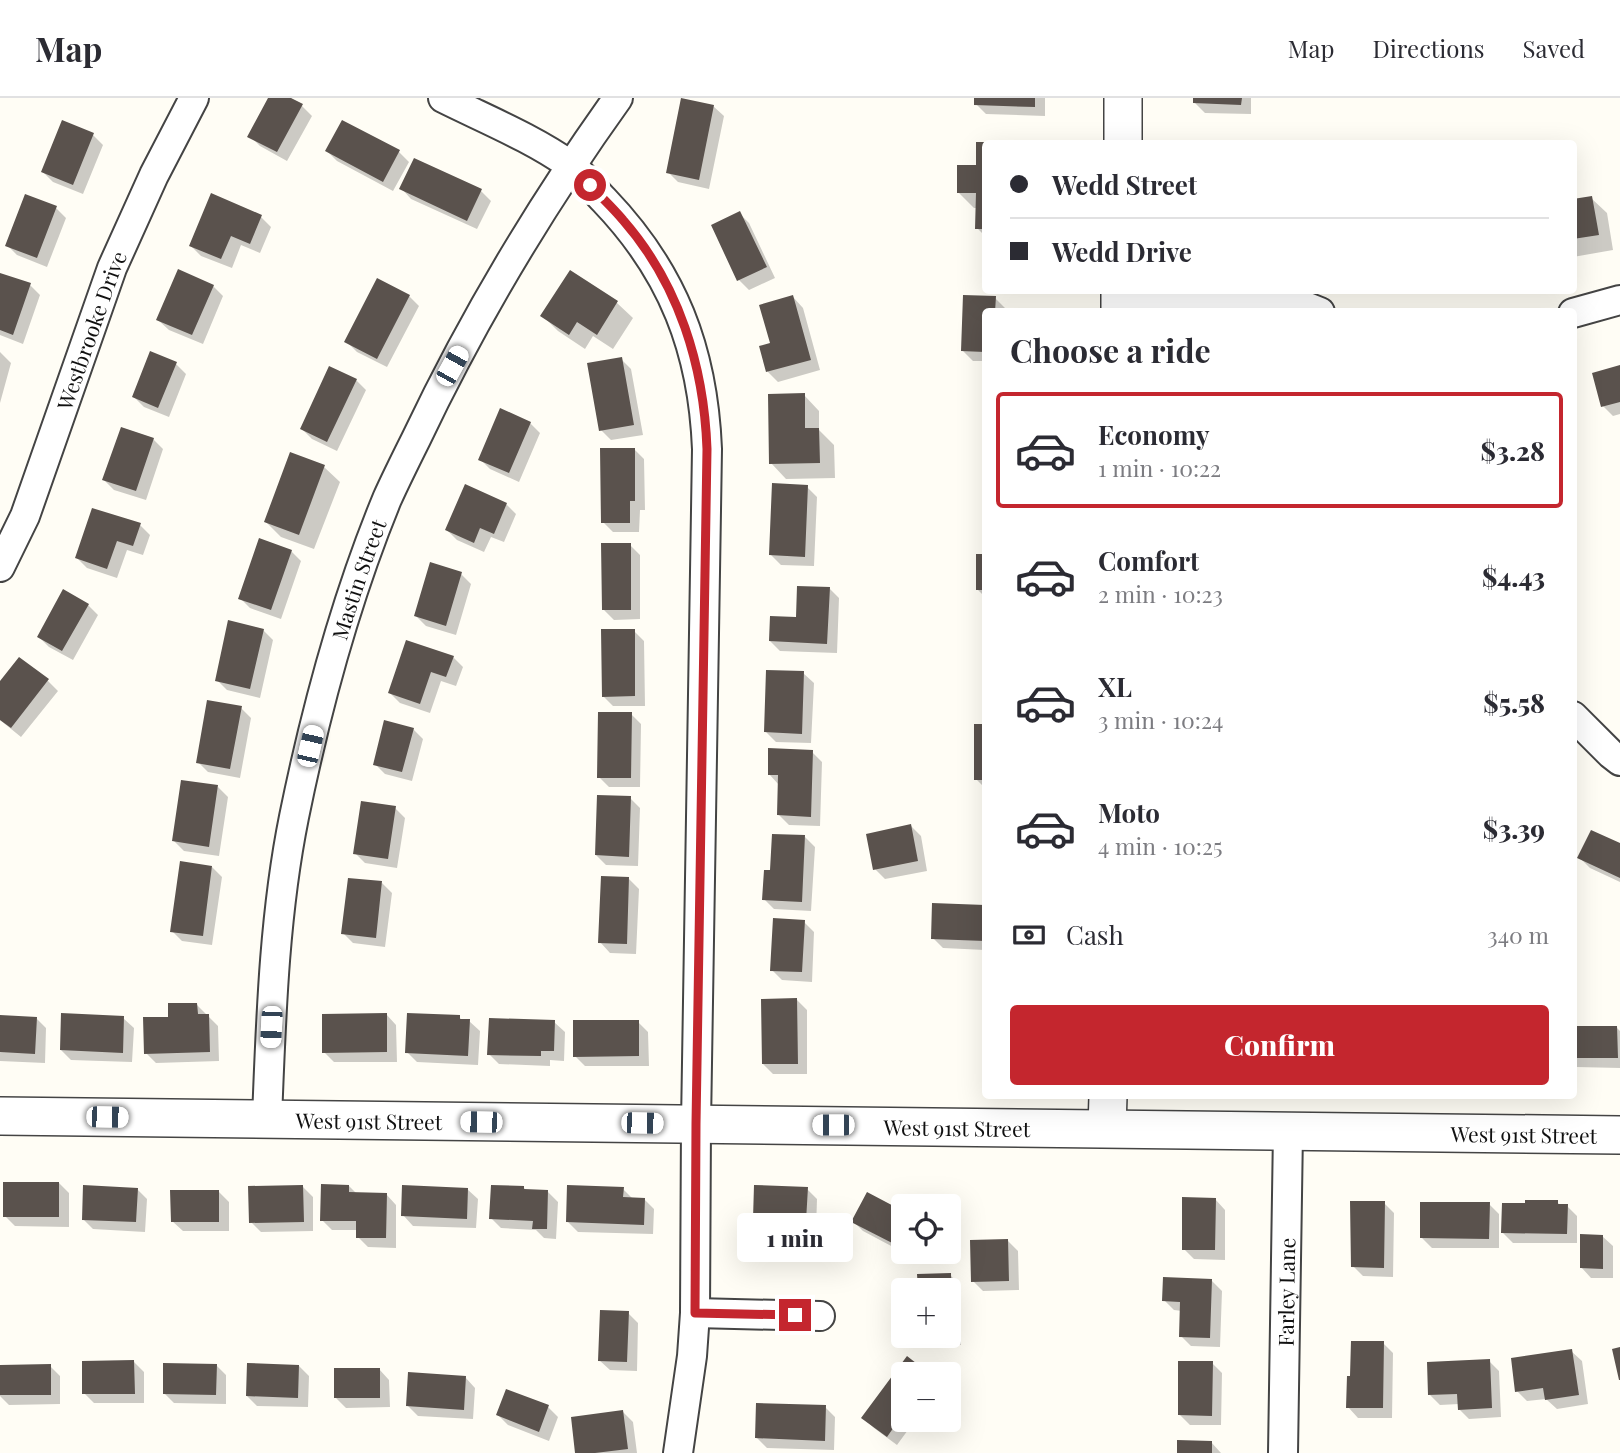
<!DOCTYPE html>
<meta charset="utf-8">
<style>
body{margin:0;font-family:"Playfair Display",serif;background:#f2f2f3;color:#2b2b33;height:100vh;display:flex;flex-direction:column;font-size:26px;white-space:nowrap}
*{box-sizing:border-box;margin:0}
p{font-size:23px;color:#7c7c81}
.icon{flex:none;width:38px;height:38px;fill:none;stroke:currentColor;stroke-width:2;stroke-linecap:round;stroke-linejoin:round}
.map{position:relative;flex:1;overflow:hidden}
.drawer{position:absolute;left:982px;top:210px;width:595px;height:791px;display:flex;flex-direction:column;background:#fff;border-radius:7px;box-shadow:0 7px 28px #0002}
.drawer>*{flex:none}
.top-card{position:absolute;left:982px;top:42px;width:595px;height:154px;border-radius:7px;box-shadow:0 7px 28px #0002;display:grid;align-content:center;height:154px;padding:0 28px;background:#fff}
.buttons{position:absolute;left:891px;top:1096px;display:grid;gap:14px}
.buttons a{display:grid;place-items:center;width:70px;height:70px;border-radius:7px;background:#fff;box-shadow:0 7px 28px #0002;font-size:35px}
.end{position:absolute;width:32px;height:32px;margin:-16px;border:9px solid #c4262e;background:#fff;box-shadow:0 0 0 4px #fff}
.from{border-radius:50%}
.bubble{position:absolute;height:49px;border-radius:7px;background:#fff;box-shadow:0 7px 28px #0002;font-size:23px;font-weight:800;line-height:49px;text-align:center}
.car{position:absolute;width:21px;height:42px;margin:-21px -10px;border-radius:9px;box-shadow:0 0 5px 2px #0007;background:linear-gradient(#fff 24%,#345 0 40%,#fff 0 76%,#345 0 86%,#fff 0)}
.top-card b{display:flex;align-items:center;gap:24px;height:66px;font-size:26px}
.top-card b+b{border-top:2px solid #e1e1e2}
.top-card i{width:18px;height:18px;background:#2b2b33}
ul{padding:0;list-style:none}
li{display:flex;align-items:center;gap:21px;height:116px;margin:0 14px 10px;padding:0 14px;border:4px solid transparent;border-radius:7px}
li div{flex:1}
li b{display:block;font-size:26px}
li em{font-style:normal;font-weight:800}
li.on{border-color:#c4262e}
li>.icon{width:63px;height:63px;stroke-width:1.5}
h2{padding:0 28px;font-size:32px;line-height:84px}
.pay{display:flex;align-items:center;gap:18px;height:77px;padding:0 28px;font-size:26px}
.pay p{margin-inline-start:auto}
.button{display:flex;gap:14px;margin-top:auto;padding:14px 28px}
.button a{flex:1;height:80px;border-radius:7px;background:#c4262e;color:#fff;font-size:28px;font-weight:800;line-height:80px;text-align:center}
header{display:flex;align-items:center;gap:42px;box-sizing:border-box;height:98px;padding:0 35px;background:#fff;border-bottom:2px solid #e1e1e2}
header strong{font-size:33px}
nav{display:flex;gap:38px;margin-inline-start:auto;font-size:24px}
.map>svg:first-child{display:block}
.shadow{fill:#0003}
.building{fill:#5a524d}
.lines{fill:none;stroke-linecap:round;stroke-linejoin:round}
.minor-casing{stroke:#444;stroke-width:32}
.tertiary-casing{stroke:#444;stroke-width:40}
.minor{stroke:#fff;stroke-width:28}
.tertiary{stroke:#fff;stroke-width:37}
.route{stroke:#c4262e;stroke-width:9}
.labels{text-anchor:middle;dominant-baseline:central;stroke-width:7;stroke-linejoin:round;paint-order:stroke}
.street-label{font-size:21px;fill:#111;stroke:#fff}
</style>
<header>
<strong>Map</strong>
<nav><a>Map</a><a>Directions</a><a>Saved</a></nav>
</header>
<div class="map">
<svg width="1620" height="1355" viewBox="0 0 1620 1355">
<rect width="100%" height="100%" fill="#fffdf5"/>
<path class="shadow" d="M270,0H287L302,8L312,18L287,63L260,48L250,38Z
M976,0H1045V18L986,16L976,6Z
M1195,0H1251V16L1205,15L1195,5Z
M713,8L724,18L709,91L678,84L668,74Z
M93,37L103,47L83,96L53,84L43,74Z
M978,46H985V138L977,130V110H974L959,95L978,68Z
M327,53L399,54L409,64L393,93L337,63Z
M401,90L481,93L491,103L477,131L411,101Z
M1591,100L1607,115L1613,152L1573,159V101L1575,102Z
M56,110L66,120L47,169L17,157L7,147Z
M739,115L749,125L775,180L749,192L739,182Z
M261,119L271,129L260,155L241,147L232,170L201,158L191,148Z
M571,175L617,205L633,220L613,251L593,238L585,251L558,233L543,218Z
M0,177L30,187L40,197L23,246L0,237Z
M213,188L223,198L203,246L169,232L158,222Z
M409,198L419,208L387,269L357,254L347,244Z
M793,199L803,210L820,272L778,284L768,274L761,249L772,246Z
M965,199L995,200L1005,210V214H985V263H973L963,253Z
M0,254L11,265L0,305Z
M621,261L631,271L643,337L611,342L601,332Z
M176,266L186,276L169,319L144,309L134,299Z
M1620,269V316L1613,318L1603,308Z
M356,282L366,292L337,353L312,341L302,331Z
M804,297L819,313V332L834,347L835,380L786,381L771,365Z
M530,325L540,335L519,384L490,371L480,361Z
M153,341L163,351L146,402L114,392L104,382Z
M634,351L644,361L645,412H640L639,434H613L603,424Z
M291,357L324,369L340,384L314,451L281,439L266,424Z
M807,389L817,399L814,468L781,467L771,457Z
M506,406L516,416L504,444L491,439L484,454L457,442L447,432Z
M140,427L150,437L143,457L127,452L117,480L87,470L77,460Z
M630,447L640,457V521L614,522L604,512Z
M291,453L301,463L281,521L250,510L240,500Z
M977,458H985V499L977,491Z
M461,476L471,486L456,537L426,528L416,518Z
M829,490L839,500L837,555L780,553L770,543L797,521Z
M88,507L98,517L73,562L49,549L39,539Z
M263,532L273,542L260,600L227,592L217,582Z
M634,533L644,543L645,608H613L603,598Z
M453,559L463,569L456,588L441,583L430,615L400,605L390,595Z
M20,561L48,583L58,593L21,639L0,622V586Z
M803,575L814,585L811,645L776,644L766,634Z
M241,610L251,620L240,680L208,674L198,664Z
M631,616L641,626L640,689H609L599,679Z
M975,627H985V690L976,681Z
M413,631L423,641L412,683L385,676L375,666Z
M812,654L822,664L820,728L789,727L779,717V687L769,676Z
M218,689L228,699L219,758L184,753L174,743Z
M630,700L640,710L638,768L606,767L596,757Z
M395,710L405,720L397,770L365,765L355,755Z
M911,728L921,738L927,773L885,781L875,771Z
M805,739L815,749L811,813L774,811L764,801L772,774Z
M1620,747V784L1590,770L1580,760Z
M212,769L222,779L212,847L182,843L172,833Z
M629,781L639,791L636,856L610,855L600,844Z
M382,785L392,795L385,849L353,845L343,835Z
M934,807L985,809V852L943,850L933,840Z
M804,824L814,834L812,884L782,882L772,872Z
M797,902L807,912V976H773L763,966Z
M197,907L218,928L219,963L156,965L146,955L170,920Z
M386,916L396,927L397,964H334L324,954Z
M0,919L36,920L46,930L45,965L0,963Z
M459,919L463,923H469L480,933L478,967L417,964L407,954Z
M123,920L134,930L132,964L71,962L61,952Z
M554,924L565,934L564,963L550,962V968L499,966L489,956Z
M638,924L648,934L649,968H585L575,958Z
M1573,930H1617L1620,933V970L1576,969L1573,967Z
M59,1085L69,1095V1129L15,1128L5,1118Z
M349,1088L357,1096H386L396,1107V1150L368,1149L358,1139V1132H332L322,1122Z
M303,1089L313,1099V1133L261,1134L251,1124Z
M524,1090L527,1093L548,1094L558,1104L556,1141L544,1140L536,1132L501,1130L491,1120Z
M137,1091L147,1101L145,1134L93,1131L83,1121Z
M467,1091L478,1101L476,1130L413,1128L403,1117Z
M623,1091L633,1101H644L654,1111L653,1136L578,1134L568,1124Z
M807,1091L817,1101L816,1132L765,1130L755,1120Z
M219,1094L229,1104V1133H183L172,1123Z
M1215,1101L1225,1112V1162L1194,1161L1184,1151Z
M1557,1104L1561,1108H1567L1577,1118V1145H1513L1503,1135Z
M1384,1105L1394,1115L1393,1179L1363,1178L1353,1168Z
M1489,1106L1499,1116V1150H1432L1422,1140Z
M903,1115V1153H913L910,1158L863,1133L853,1123Z
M1602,1138L1613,1148V1180H1591L1581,1169Z
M1008,1143L1018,1153L1019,1192L983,1193L973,1183Z
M950,1177L960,1187L961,1247H930L920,1237H948V1192Z
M1212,1183L1222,1193L1220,1249L1191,1248L1181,1238L1182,1213L1174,1212L1164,1202Z
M628,1215L638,1225L637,1273L610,1272L599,1262Z
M1383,1245L1393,1255L1392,1320H1358L1348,1309Z
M1571,1253L1582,1263L1588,1306L1557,1311L1546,1301L1527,1303L1517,1293Z
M907,1261L903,1276V1321H916L897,1347L874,1330L864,1320Z
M1489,1263L1499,1273L1501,1319L1469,1321L1459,1311V1306L1440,1307L1430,1297Z
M134,1264L144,1274V1305H94L84,1295Z
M1212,1265L1222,1275L1221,1327H1190L1179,1316Z
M216,1267L226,1277V1306L174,1305L164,1295Z
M50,1268L60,1278V1306L9,1307L0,1298V1269Z
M299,1268L309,1278L308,1309L257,1308L247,1298Z
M379,1271L389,1282L390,1309L346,1310L336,1300Z
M465,1279L475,1290L473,1321L418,1318L408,1308Z
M548,1309L558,1319L549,1343L508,1327L498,1317Z
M825,1309L835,1319L834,1352L767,1350L757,1340Z
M623,1314L633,1324L637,1355H577Z
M1211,1344L1221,1355H1179Z"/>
<path class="building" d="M268,0H291L303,6L277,54L247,39Z
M681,0L714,7L699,82L666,75Z
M974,0H1035V9L974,7Z
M1193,0H1242L1241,7L1193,5Z
M62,22L94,35L73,87L41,74Z
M342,22L400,52L383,84L325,53Z
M976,44H985V131H975L976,95H957V67H976Z
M414,60L482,91L467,123L399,91Z
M211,95L262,117L250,146L231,138L221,161L189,148Z
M25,96L57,108L37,160L5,148Z
M1592,98L1599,137L1573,141V101Z
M740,113L767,169L737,183L711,127Z
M178,171L214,187L192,237L156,222Z
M570,172L618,203L597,237L577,224L569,237L540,218Z
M0,175L31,185L13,237L0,232Z
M377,180L410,197L377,261L344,244Z
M793,197L811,262L766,274L759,248L770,245L759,207Z
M963,197L996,198L995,214H985V254L961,253Z
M150,253L177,264L158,310L132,299Z
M622,259L634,327L599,333L587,265Z
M1620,267V304L1601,309L1592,275Z
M329,268L357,281L327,344L300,331Z
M805,295V330H819L820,365L769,366L768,296Z
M500,310L531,324L509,375L478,362Z
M121,329L154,340L136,393L102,382Z
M600,350H635V403H630V425H601Z
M290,354L325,367L299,437L264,424Z
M772,385L808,387L805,459L769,457Z
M465,386L507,405L494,436L480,430L474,445L445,432Z
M92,410L141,425L133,448L117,443L107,471L75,460Z
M259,440L292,452L271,512L238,501Z
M601,445H631V512H602Z
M976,456H985V492H976Z
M430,464L462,474L446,528L414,518Z
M797,488L830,489L827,546L769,543L770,518L796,519Z
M63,491L89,506L62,553L37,539Z
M228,522L264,531L250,591L215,583Z
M601,531H635V598L602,599Z
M406,542L454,558L446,579L431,574L420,606L388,595Z
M19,559L49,581L11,630L0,622V583Z
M766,572L804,573L802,636L764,634Z
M207,602L242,608L230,671L196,665Z
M598,614H632L631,680H597Z
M384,622L414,630L402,674L373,667Z
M974,626H985V682H974Z
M768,650L813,652L811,719L777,717L778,677H768Z
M181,682L218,687L209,749L172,743Z
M597,697L631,698L629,759L595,757Z
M361,703L396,708L388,761L353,756Z
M911,726L918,763L873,772L866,736Z
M1591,732L1620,745V780L1577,760Z
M772,736L805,737L802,804L762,802L764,772H770Z
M180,763L212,768L203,838L170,834Z
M601,778L629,779L627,846L598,845Z
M348,780L382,783L376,840L341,836Z
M932,805L985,807V843L931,841Z
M773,820L805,822L802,874L770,873Z
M797,900L798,966H762L761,901Z
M168,905H197L198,916H209L210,954L144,956L143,919H168Z
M61,915L124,918L123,955L60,952Z
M387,915V954L322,955V916Z
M407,915L460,917V921H470L468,958L405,955Z
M0,917L37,919L35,956L0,954Z
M489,920L555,922L554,953H541V958L487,957Z
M573,922H639V958L573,959Z
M1573,928H1617L1618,960H1573Z
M3,1084H59V1119H3Z
M321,1086L349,1087V1094L387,1095L386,1140H356V1123H320Z
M83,1087L138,1090L136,1124L82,1122Z
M303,1087L304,1124L249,1125L248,1088Z
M402,1087L468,1090L467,1121L401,1118Z
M491,1087L524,1088V1091L548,1092L547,1131H532L533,1123L489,1121Z
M567,1087L624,1089L623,1099L645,1100L644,1127L566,1124Z
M754,1087L808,1089L806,1123L753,1121Z
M170,1092H219V1124H171Z
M867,1094L903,1113V1143L900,1149L851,1124Z
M1182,1099L1216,1100L1215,1152H1182Z
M1525,1102H1558V1106H1568L1567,1136L1501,1135L1502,1105H1525Z
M1350,1103H1385L1384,1170L1351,1169Z
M1420,1104H1490L1489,1141L1420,1140Z
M1580,1136L1603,1137V1171L1580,1170Z
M1008,1141L1009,1183L971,1184L970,1142Z
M951,1175L952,1238H948V1192H918L917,1176Z
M1163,1179L1212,1181L1210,1240L1179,1239L1180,1204L1162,1203Z
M600,1212L629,1213L627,1264L598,1263Z
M1351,1243H1384L1383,1310H1346L1347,1278H1350Z
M1620,1249V1282H1619L1612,1251Z
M1572,1251L1579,1297L1545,1302L1543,1290L1515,1294L1511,1260Z
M907,1258L930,1276H903V1316L887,1339L861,1320Z
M1490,1261L1492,1310L1458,1312L1457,1296L1428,1297L1427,1264Z
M134,1262L135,1296H82V1263Z
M1178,1263H1213L1212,1318L1178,1317Z
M163,1265L217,1266L216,1297L163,1296Z
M247,1265L299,1267L298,1300L246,1298Z
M51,1266V1297H0V1267Z
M334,1270H380V1300H334Z
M408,1274L466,1278L464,1312L406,1308Z
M506,1291L549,1307L539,1334L496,1317Z
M756,1305L826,1307L825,1343L755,1340Z
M623,1312L628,1351L595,1355H575L571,1319Z
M1177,1342L1212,1343V1355H1177Z"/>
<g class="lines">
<defs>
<g id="minor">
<path d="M443,0C485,21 532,40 570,67C583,76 593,91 604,102C673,174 703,252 707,351L696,1026L695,1215L692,1258L678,1355"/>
<path d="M1120,200L1269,203L1305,208L1320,214"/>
<path d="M1573,215L1620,202"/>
<path id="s1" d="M0,469L25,418L112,170L154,77L194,0"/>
<path d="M1573,618L1611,656L1620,663"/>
<path id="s2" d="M267,1021C271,920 274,818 294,719C316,611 345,503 387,401C396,381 406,361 416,341C472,223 542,106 618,0"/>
<path d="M695,1215L820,1218"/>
<path id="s3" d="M1283,1355L1288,1033"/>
</g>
<g id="tertiary">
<path d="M1123,46V0"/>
<path d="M1120,214V192"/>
<path id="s4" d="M0,1018L1620,1037"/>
<path d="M1107,1030L1108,998"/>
</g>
</defs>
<use href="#minor" class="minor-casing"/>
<use href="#tertiary" class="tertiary-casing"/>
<use href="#minor" class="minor"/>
<use href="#tertiary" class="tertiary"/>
</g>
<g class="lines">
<path class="route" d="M590,87C601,99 613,110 623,122C679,186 704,268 707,351L696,1026L695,1215L795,1217"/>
</g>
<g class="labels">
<g class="street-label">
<text stroke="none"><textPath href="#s1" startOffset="254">Westbrooke Drive</textPath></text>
<text stroke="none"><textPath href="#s2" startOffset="550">Mastin Street</textPath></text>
<text stroke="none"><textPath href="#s4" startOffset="369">West 91st Street</textPath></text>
<text stroke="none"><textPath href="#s4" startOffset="957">West 91st Street</textPath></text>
<text stroke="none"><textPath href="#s4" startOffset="1524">West 91st Street</textPath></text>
<text stroke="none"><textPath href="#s3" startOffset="161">Farley Lane</textPath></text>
</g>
</g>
</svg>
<div class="buttons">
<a><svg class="icon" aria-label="locate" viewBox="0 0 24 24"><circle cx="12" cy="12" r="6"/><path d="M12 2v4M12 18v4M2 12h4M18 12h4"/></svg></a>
<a>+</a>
<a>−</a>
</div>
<i class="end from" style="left:590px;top:87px"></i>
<i class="end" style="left:795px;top:1217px"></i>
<div class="bubble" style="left:737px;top:1115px;width:116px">1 min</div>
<i class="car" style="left:452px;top:268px;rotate:29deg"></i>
<i class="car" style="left:310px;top:648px;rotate:13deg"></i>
<i class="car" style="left:271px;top:929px;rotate:183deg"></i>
<i class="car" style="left:107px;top:1019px;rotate:91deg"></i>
<i class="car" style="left:481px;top:1024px;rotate:271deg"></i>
<i class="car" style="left:642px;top:1025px;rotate:91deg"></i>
<i class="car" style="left:833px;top:1027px;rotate:270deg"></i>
<div class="top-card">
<b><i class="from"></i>Wedd Street</b>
<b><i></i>Wedd Drive</b>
</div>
<section class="drawer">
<h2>Choose a ride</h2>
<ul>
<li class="on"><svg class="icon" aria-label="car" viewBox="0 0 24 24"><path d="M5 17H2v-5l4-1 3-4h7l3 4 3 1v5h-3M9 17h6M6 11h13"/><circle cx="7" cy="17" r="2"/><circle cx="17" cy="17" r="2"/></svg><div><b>Economy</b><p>1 min · 10:22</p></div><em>$3.28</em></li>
<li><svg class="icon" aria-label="car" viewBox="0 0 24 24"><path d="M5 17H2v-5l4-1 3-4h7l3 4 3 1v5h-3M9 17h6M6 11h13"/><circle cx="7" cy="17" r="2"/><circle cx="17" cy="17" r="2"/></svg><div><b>Comfort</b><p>2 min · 10:23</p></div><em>$4.43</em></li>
<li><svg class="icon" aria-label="car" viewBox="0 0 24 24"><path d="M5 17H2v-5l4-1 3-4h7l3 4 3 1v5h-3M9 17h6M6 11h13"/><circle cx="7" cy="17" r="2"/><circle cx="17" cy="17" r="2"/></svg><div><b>XL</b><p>3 min · 10:24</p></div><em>$5.58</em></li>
<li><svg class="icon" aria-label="car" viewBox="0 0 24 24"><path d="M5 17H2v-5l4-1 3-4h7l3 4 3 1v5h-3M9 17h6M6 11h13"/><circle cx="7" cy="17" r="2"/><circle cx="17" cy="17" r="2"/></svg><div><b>Moto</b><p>4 min · 10:25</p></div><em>$3.39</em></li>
</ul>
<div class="pay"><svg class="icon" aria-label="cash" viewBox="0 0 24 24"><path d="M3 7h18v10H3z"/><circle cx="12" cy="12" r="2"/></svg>Cash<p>340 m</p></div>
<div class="button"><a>Confirm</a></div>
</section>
</div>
